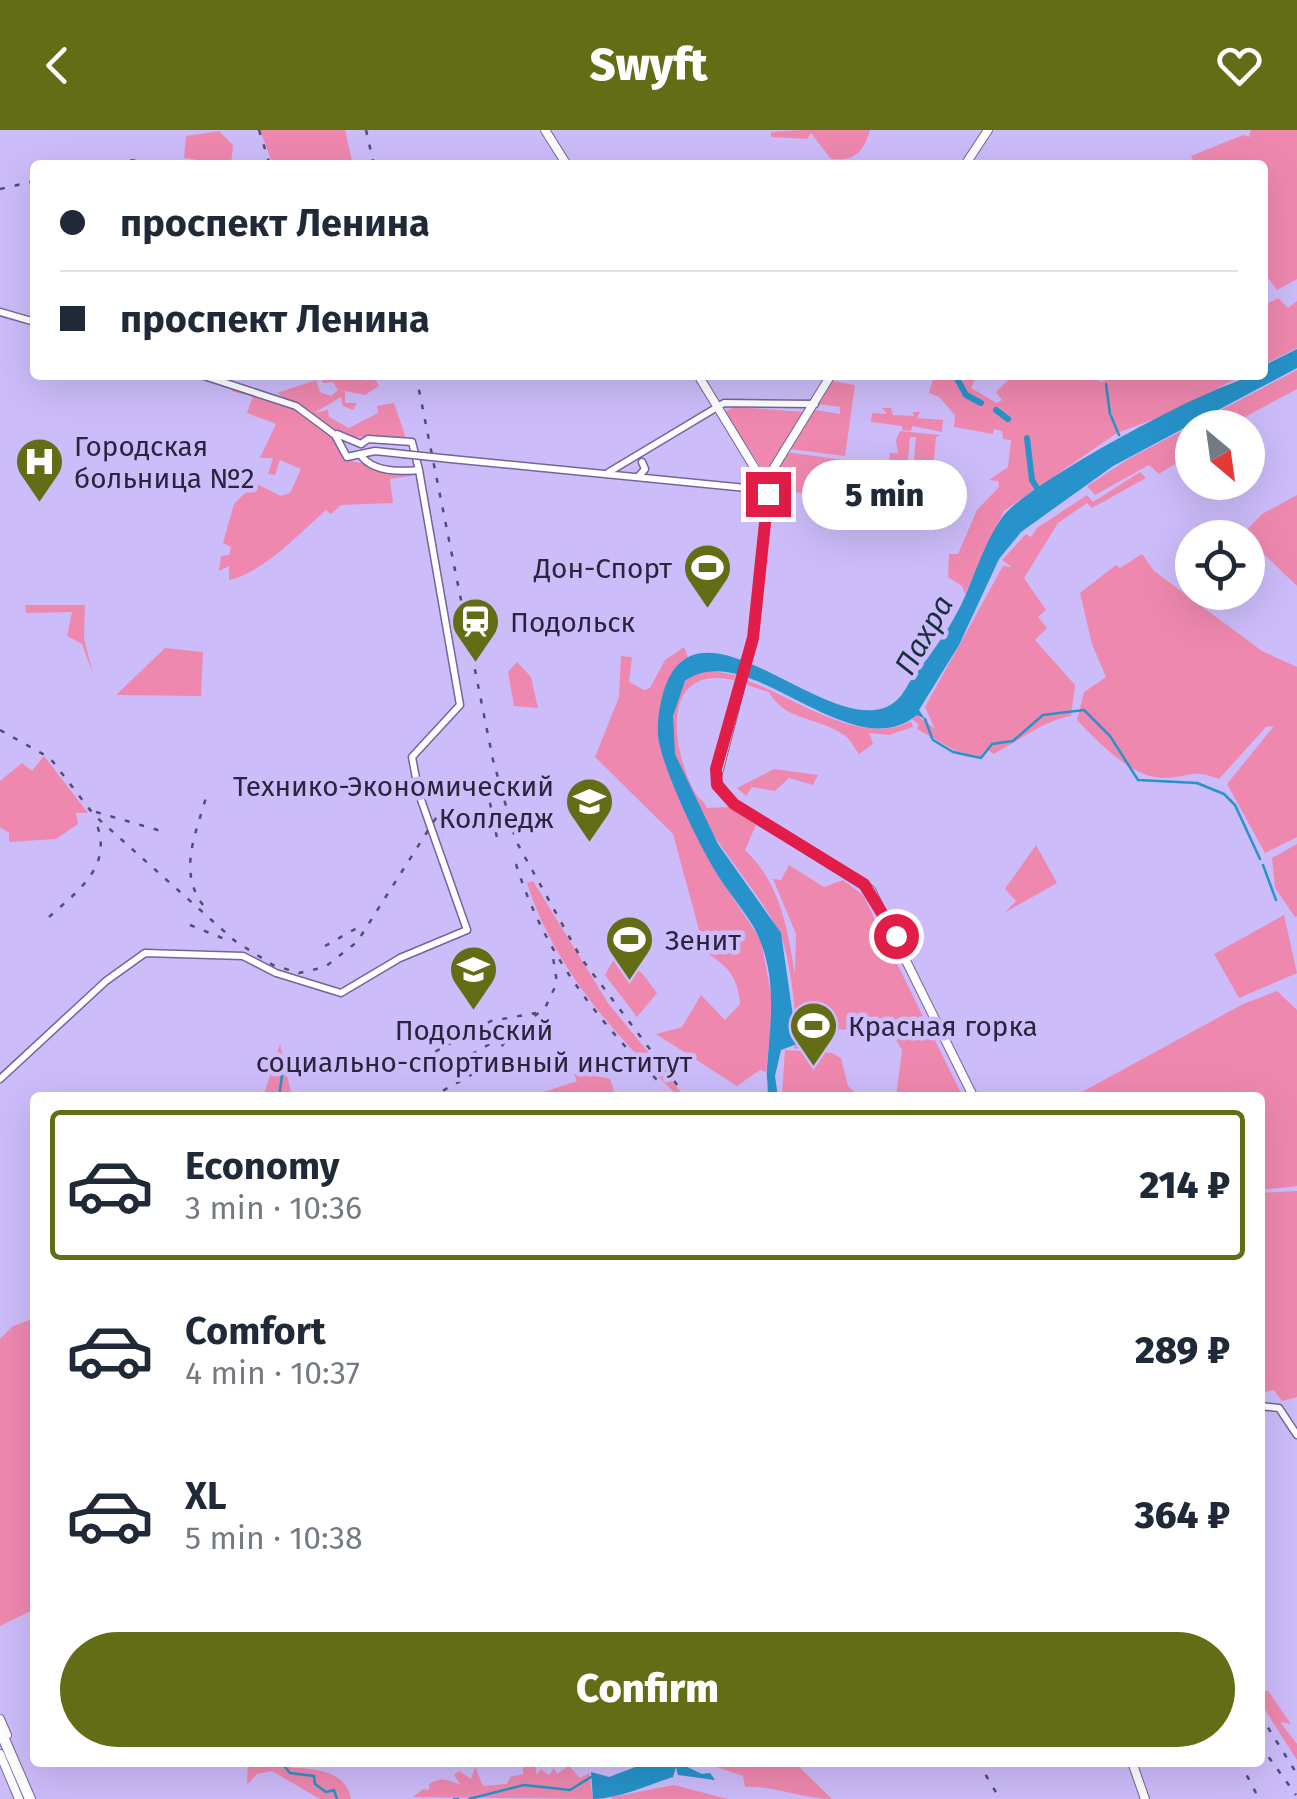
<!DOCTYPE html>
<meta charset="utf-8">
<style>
body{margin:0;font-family:"Fira Sans",sans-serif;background:#f6f6f7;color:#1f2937;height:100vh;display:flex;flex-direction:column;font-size:38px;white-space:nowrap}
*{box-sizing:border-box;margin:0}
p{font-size:32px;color:#747a83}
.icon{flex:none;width:55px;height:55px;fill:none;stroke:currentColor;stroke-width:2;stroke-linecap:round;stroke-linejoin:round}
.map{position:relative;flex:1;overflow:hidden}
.panel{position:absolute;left:30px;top:962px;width:1235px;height:675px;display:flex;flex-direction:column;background:#fff;border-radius:10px;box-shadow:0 10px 40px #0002}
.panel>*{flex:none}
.guide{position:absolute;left:30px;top:30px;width:1238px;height:220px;border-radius:10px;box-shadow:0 10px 40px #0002;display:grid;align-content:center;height:220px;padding:0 30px;background:#fff}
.needle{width:65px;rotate:151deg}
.buttons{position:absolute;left:1175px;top:280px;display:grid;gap:20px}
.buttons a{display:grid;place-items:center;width:90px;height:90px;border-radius:50%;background:#fff;box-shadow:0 10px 40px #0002;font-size:50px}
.end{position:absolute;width:45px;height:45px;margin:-22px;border:12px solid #e11d48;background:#fff;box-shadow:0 0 0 5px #fff}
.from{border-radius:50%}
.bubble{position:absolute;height:70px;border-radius:35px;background:#fff;box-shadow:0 10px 40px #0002;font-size:32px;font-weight:800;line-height:70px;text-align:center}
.guide b{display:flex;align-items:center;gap:35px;height:95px;font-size:38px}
.guide b+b{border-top:2px solid #e0e1e3}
.guide i{width:25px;height:25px;background:#1f2937}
ul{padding:18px 0 0;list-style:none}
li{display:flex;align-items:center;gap:30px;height:150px;margin:0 20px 15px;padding:0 10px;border:5px solid transparent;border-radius:10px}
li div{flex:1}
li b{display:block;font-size:38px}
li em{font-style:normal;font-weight:800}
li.active{border-color:#636d15}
li>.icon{width:90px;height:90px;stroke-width:1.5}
.cta{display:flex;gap:20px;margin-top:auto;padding:20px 30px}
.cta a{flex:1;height:115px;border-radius:60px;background:#636d15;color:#fff;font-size:40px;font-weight:800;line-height:115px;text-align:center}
header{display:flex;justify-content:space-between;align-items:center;height:130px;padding:0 30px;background:#636d15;color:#fff;font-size:45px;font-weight:800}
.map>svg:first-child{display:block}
.green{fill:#ef88af}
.water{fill:#2793ca}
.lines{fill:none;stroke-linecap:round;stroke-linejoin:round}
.stream{stroke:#2793ca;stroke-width:2.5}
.river{stroke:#2793ca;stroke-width:6}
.secondary-casing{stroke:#74649c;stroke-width:9}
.primary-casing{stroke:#74649c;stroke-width:10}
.highway-casing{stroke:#74649c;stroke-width:12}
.secondary{stroke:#fff;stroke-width:6}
.primary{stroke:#fff;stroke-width:8}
.highway{stroke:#fff;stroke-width:10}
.rail{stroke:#554c6e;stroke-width:2.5;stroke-dasharray:5 10;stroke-linecap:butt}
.secondary-bridge-casing{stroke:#74649c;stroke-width:9;stroke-linecap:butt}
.secondary-bridge{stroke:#fff;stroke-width:6}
.route{stroke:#e11d48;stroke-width:12}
.labels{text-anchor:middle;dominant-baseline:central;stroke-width:9;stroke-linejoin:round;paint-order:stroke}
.poi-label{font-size:28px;fill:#2b243c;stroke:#ccbcfa;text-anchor:start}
.water-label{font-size:30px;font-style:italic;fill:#192f3c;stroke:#ccbcfa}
</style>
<header><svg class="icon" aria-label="back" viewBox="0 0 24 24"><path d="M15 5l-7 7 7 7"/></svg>Swyft<svg class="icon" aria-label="heart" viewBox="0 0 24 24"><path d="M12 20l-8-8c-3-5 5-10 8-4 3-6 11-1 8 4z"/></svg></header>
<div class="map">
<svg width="1297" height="1669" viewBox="0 0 1297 1669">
<rect width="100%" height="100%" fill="#ccbcfa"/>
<path class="green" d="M260,0H345L353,35H273Z
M802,0H870C864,21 855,32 831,29L811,3L807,9L771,7V2Z
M1251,0H1297V149L1277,160L1263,141L1262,35H1195L1191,26L1243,5L1249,7Z
M219,1L233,15L231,35L184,28L186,6Z
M1278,168L1288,178L1297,171V218L1263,235V176Z
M1297,240V259L1226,297L1192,298V323L1159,344L1149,335L1095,365L1087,356L1130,328Z
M336,245H362L359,248L366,251L373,245L379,256L365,265L345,261V273H357L353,280L343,276L341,267L314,283L328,280L329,287L349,298L378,283L377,276L394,273L406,308L344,307L277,263L316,250L320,262L331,266L338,260L333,252L323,253L322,249Z
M934,245H977L971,258L997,273L1002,270L996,262L1013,245H1097L1100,252L1120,245H1243L1171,283L1117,303L1004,381L965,464L962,456L948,447L949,424H958L977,380L999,357L998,351L989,350L1008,337L1011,310L1003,309L1002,301L994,299L993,304L954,297L955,285L939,267L929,263Z
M833,251L855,255L845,326L790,319L815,280L840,284V277L819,274Z
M226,255L291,275L336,308L347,330L416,345L390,349L393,373L341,375L331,384L326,380C296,407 262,443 229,450V436L219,441L221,426L229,425L231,417L223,413L234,374L255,353L281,366L290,363L301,339L280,330L275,345L268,344L273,328H260L276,294L247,283L253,266L234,262Z
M734,277L805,282L769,339H762L725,282Z
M882,278H891L893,285L914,286L913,282H920L917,288L943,290L942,302L912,296L911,301L902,300V296L871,292L872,283L887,284Z
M900,301L941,305L936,307L933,340L917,337L913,342L916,307H910L907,340L889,331L890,323H898L896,310Z
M786,322L843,330L839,368L773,359L775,340Z
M1140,342L1146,348L1092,378L1087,373L1058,393L1024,448L1046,480L1038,487L1047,498L1035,510L1075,555L1071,586C1042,591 1019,611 994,624L986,619L981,627L956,621L917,599L919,595L912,589L917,585L935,599L925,577L1003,436L1012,437L1002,430L1026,404L1031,407L1037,398L1087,365L1093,372Z
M1297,365V456L1243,404L1262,384Z
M1142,424L1154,441L1262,521L1297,537V707L1265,723L1227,654L1274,596L1266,597L1219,649C1188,638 1191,648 1164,648C1133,649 1097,611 1077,590L1084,562L1106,547L1092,514L1080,463L1116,435L1120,438Z
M25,475H85L84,508L93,544L82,514L67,506L72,482L26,483Z
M684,517L688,527L680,532L662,567L658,609L715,741L761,810L773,874L766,942L760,940L737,956L656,904L682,897L701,865L725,890L740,874C738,847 728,836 705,822L673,704L595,627L619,567L621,526L632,527L629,552L644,560L650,558L665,530Z
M165,518L203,522L201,566L116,565Z
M517,532L531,547L538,578L514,576L508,542Z
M707,540L736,545L734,550C660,534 671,616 694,661C699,670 702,668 707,678L729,677L756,695L745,720C780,753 788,799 795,845L796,804L773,749L781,750L789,735L824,757L843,750L863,765L963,967H896L902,920L885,891L853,900L828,899L808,917L803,898L798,919L794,918C800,900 789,821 780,804C747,737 657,661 675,578C679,558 685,545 707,540Z
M748,551C794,567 861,618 911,591L913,597L889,605L869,603L873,614L859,624C855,619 850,609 844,605C821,588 784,591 769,562L747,555Z
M44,626L88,683H76L78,694L56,709L9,712V703L0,697V651L22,633L32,641Z
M774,639L818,645L813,655L789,648L775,661L752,657L746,666L737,658Z
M1297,714V786L1295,787L1275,758L1272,728Z
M1036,715L1057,753L1004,783L1016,771L1005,759Z
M533,751L608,873L685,967H679C615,905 555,840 527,753Z
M1284,785L1297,843L1239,868L1214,824Z
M615,827L642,843L657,863L637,887L605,845Z
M1277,861L1297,880V1056L1260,1060V968L1223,967L1226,959L1221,967L1071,968L1243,874Z
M280,914L292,967H263Z
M785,920L832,923L841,928L848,956L860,967H789L782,964Z
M584,943L610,949L616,967H529L577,951L574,944Z
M1297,1061V1267L1282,1271L1274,1260L1260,1263V1063Z
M35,1188V1479L0,1496V1209L13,1196Z
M1260,1561H1268L1291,1594L1280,1592L1297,1614V1630L1260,1572Z
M534,1632L537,1645L541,1639L549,1645L554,1638L557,1644L569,1636L580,1648L589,1643L593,1669L413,1667L423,1659L429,1660V1654C444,1645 449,1652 460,1654L454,1645L459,1641L471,1649L475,1637L483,1656L507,1654L510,1647L523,1644V1633Z
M248,1633H289L293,1638C316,1638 347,1642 351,1669H320L272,1641L257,1644L247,1655Z
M705,1633H795L832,1669C801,1669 775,1655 745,1657L743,1646Z
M674,1655L728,1669H612V1667Z"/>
<path class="water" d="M1297,219V238L1113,336L1021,402L999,429L959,515L919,580L925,589L917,585C850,640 748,505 685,551L673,586L675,624L718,714L781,803L797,914L781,920L775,946L778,967H767C769,957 766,948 767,938C770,897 777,855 761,813C754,792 737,774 725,756C704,727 666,647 659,612C656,598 659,580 662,567C694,443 838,624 897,570C904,564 908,553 914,546C932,523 954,493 966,464C977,438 985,413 1001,389C1021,356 1226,245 1262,245L1263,236Z
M683,1635L702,1644L710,1643L715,1650L678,1645L676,1637L673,1647C647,1655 619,1669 593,1669L591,1642L609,1647L638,1636Z"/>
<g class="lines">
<path class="stream" d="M1106,254L1110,284
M1111,286L1119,305
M925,589L932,608
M933,610L953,622L981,628L992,614L1013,611L1043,585L1084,580L1110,606L1138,650L1197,653L1224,664L1235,675L1260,729
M1263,735L1276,770
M279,968L282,945
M281,1632L290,1643L314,1646L315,1654L326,1662L334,1660L337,1669
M454,1669H458
M469,1669L524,1655L570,1660L591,1647"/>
<path class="river" d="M955,245L966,265L981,273
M996,280L1008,289
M1027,308L1032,350L1040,363"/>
<defs>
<path id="secondary" d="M0,182L35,192
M201,245L296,276L335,305L347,327L375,321L403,324
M337,304L361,314
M360,324C371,342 399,342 419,340
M451,329L767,360
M609,342L724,273L815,274
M639,346L645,339L642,332
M0,949L106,851L145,823L243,826L276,843L341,863L400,828L467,800L419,664L412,627L460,575L419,340L412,312L368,309L361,314
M1260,1276L1279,1278L1297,1305"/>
<path id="primary" d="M545,0L567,35
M965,35L988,0
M698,245L768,360
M831,245L770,344L753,508L716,651L734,674L871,760L974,968
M0,1589L7,1605
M0,1624L19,1669
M1132,1632L1145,1669"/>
<path id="highway" d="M0,1600L30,1669"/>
</defs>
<use href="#secondary" class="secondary-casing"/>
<use href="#primary" class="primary-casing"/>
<use href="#highway" class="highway-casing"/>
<use href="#secondary" class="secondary"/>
<use href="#primary" class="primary"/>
<use href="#highway" class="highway"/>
<path class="rail" d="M259,0L270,35
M366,0L374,35
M101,35L127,30L192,35
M0,59L35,51
M416,245L493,630L516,711L581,828L687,968
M0,600L50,628L94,685L235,811L273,835L299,843L325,837L357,812L450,666
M487,658L497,708
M96,682L168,703
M516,734C544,824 598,891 663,956
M203,775C177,741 197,701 207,664
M49,787C80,759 116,734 94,688
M190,795L227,810
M325,816L364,794
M409,936L491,891L536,883
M446,939L507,904
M430,968L487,936L510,905L545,878L557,853L553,827
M1260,1585L1297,1644
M1260,1615L1296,1665
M978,1632L1000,1669
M1240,1632L1259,1669"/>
<defs>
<path id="secondary-bridge" d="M403,324L451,329"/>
</defs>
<use href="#secondary-bridge" class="secondary-bridge-casing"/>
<use href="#secondary-bridge" class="secondary-bridge"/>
</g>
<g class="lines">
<path class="route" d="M768,364L753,508L716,639L717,655L734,674L864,754L896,806"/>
</g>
<defs>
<symbol id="hospital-pin" viewBox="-11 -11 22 30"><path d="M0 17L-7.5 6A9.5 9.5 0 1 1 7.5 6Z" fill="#636d15" stroke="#ccbcfa"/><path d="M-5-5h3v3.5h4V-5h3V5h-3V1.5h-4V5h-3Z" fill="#fff"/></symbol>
<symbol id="stadium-pin" viewBox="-11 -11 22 30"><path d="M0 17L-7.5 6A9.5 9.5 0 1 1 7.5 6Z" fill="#636d15" stroke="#ccbcfa"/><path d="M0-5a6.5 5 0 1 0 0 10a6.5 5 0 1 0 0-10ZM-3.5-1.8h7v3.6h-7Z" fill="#fff"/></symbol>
<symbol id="station-pin" viewBox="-11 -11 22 30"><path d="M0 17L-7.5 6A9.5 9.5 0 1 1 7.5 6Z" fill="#636d15" stroke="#ccbcfa"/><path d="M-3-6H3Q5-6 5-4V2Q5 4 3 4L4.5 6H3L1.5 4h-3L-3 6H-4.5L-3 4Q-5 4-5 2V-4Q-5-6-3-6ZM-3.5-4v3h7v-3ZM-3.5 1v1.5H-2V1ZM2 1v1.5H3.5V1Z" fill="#fff"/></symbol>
<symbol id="university-pin" viewBox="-11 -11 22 30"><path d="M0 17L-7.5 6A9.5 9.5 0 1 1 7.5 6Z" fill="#636d15" stroke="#ccbcfa"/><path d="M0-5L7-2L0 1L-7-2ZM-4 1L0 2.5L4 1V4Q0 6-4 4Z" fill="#fff"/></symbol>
</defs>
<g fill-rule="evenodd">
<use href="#hospital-pin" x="12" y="304" width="55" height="75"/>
<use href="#stadium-pin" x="680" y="410" width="55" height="75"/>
<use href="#station-pin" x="448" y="464" width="55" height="75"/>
<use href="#university-pin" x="562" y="644" width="55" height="75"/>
<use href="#stadium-pin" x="602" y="782" width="55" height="75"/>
<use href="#university-pin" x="446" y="812" width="55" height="75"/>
<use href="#stadium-pin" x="786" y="868" width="55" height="75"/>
</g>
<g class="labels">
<g class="poi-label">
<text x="74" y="316">Городская<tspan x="74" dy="32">больница №2</tspan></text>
<text x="672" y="438" text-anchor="end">Дон-Спорт</text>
<text x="510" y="492">Подольск</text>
<text x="554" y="656" text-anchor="end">Технико-Экономический<tspan x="554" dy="32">Колледж</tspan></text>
<text x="665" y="810">Зенит</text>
<text x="848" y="896">Красная горка</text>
<text x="474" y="900" text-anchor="middle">Подольский<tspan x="474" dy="32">социально-спортивный институт</tspan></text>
</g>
<g class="water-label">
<text transform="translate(924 505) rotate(-60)">Пахра</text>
</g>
</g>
</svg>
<div class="buttons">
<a><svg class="needle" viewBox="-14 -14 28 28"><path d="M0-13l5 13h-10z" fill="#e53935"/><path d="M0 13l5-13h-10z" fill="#747a83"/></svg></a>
<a><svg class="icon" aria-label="locate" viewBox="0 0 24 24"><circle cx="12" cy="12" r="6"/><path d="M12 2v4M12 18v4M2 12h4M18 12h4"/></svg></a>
</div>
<i class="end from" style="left:896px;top:806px"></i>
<i class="end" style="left:768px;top:364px"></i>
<div class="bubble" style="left:802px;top:330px;width:165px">5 min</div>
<div class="guide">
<b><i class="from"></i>проспект Ленина</b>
<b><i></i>проспект Ленина</b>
</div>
<section class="panel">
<ul>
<li class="active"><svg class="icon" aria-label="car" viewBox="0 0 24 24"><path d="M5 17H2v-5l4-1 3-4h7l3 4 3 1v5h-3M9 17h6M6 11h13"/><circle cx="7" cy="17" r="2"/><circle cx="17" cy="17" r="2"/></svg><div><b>Economy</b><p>3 min · 10:36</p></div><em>214 ₽</em></li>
<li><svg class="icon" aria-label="car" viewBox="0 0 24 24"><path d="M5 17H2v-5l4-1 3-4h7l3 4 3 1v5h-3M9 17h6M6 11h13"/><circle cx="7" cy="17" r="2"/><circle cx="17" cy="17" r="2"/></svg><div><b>Comfort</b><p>4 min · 10:37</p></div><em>289 ₽</em></li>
<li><svg class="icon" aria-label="car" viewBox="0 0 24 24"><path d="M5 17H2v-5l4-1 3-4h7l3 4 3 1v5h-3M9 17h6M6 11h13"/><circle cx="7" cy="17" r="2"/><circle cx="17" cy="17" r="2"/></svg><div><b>XL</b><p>5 min · 10:38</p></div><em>364 ₽</em></li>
</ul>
<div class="cta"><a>Confirm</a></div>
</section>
</div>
